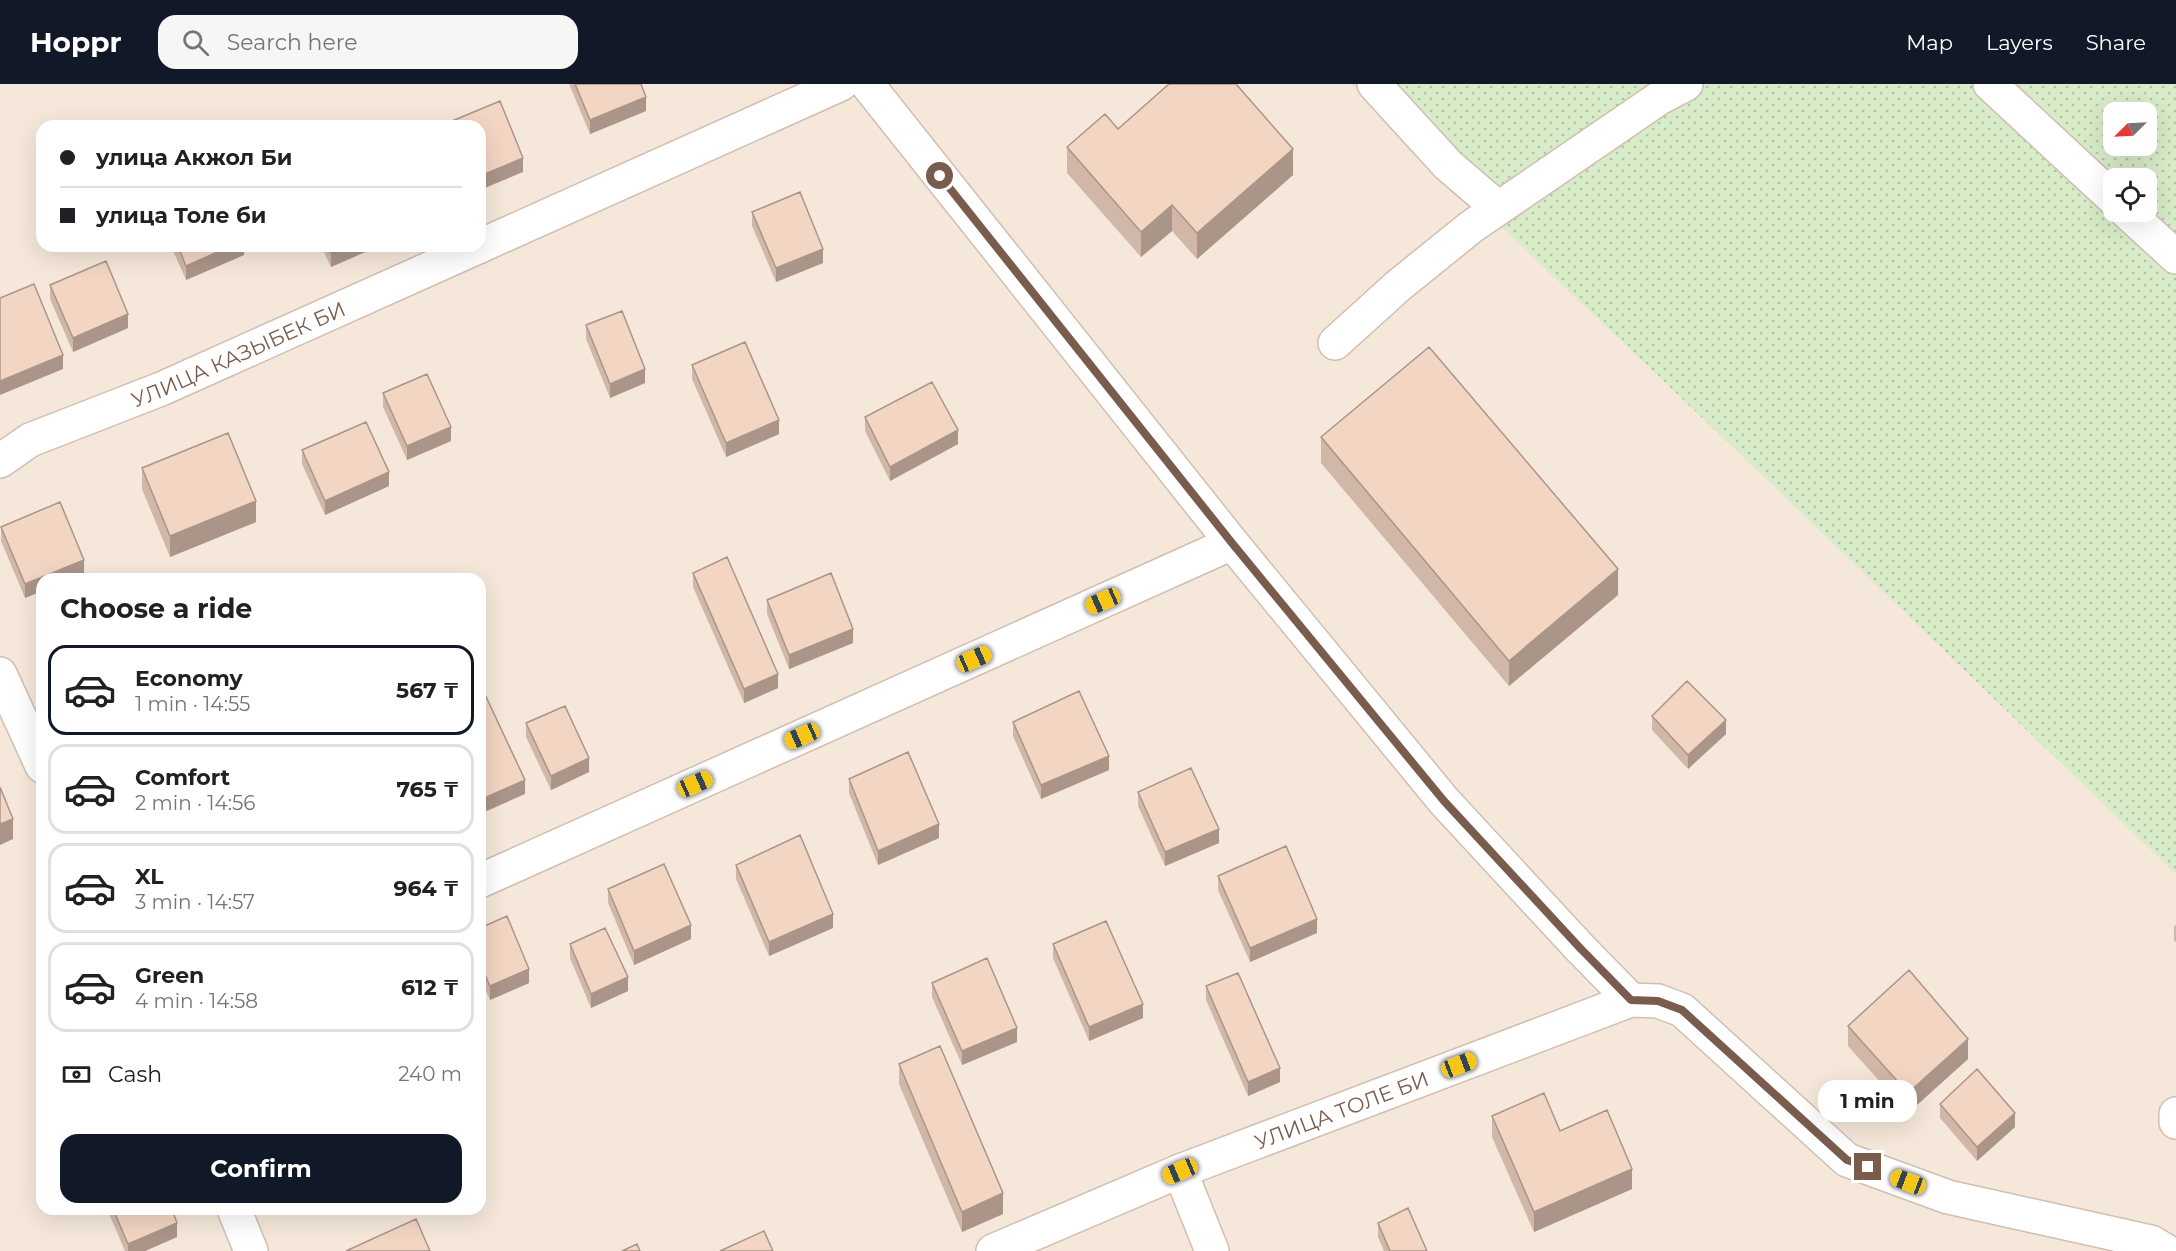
<!DOCTYPE html>
<meta charset="utf-8">
<style>
body{margin:0;font-family:Montserrat,sans-serif;background:#f6f6f6;color:#202124;height:100vh;display:flex;flex-direction:column;font-size:22px;white-space:nowrap}
*{box-sizing:border-box;margin:0}
p{font-size:20px;color:#757577}
.icon{flex:none;width:33px;height:33px;fill:none;stroke:currentColor;stroke-width:2;stroke-linecap:round;stroke-linejoin:round}
.map{position:relative;flex:1;overflow:hidden}
.side{position:absolute;left:36px;top:489px;width:450px;height:642px;display:flex;flex-direction:column;background:#fff;border-radius:18px;box-shadow:0 6px 24px #0002}
.side>*{flex:none}
.banner{position:absolute;left:36px;top:36px;width:450px;height:132px;border-radius:18px;box-shadow:0 6px 24px #0002;display:grid;align-content:center;height:132px;padding:0 24px;background:#fff}
.needle{width:39px;rotate:246deg}
.buttons{position:absolute;left:2103px;top:18px;display:grid;gap:12px}
.buttons a{display:grid;place-items:center;width:54px;height:54px;border-radius:12px;background:#fff;box-shadow:0 6px 24px #0002;font-size:30px}
.end{position:absolute;width:27px;height:27px;margin:-14px;border:8px solid #7a5c4d;background:#fff;box-shadow:0 0 0 3px #fff}
.from{border-radius:50%}
.bubble{position:absolute;height:42px;border-radius:18px;background:#fff;box-shadow:0 6px 24px #0002;font-size:20px;font-weight:700;line-height:42px;text-align:center}
.car{position:absolute;width:18px;height:36px;margin:-18px -9px;border-radius:8px;box-shadow:0 0 4px 2px #0007;background:linear-gradient(#f5c518 24%,#345 0 40%,#f5c518 0 76%,#345 0 86%,#f5c518 0)}
.banner b{display:flex;align-items:center;gap:21px;height:57px;font-size:22px}
.banner b+b{border-top:2px solid #e0e0e0}
.banner i{width:15px;height:15px;background:#202124}
ul{padding:0;list-style:none}
li{display:flex;align-items:center;gap:18px;height:90px;margin:0 12px 9px;padding:0 12px;border:3px solid #e0e0e0;border-radius:18px}
li div{flex:1}
li b{display:block;font-size:22px}
li em{font-style:normal;font-weight:700}
li.current{border-color:#111827}
li>.icon{width:54px;height:54px;stroke-width:1.5}
h2{padding:0 24px;font-size:27px;line-height:72px}
.pay{display:flex;align-items:center;gap:15px;height:66px;padding:0 24px;font-size:22px}
.pay p{margin-inline-start:auto}
.action{display:flex;gap:12px;margin-top:auto;padding:12px 24px}
.action a{flex:1;height:69px;border-radius:18px;background:#111827;color:#fff;font-size:24px;font-weight:700;line-height:69px;text-align:center}
header{display:flex;align-items:center;gap:36px;box-sizing:border-box;height:84px;padding:0 30px;background:#111827;color:#fff}
header strong{font-size:28px}
nav{display:flex;gap:33px;margin-inline-start:auto;font-size:21px}
.search{width:420px;height:54px;background:#f6f6f6;display:flex;align-items:center;gap:15px;box-sizing:border-box;padding:0 21px;border-radius:18px;color:#757577;font-size:22px}
.map>svg:first-child{display:block}
.residential{fill:#f5e8da;fill-rule:evenodd}
.grass{fill:url(#grass-dots);fill-rule:evenodd}
.lines{fill:none;stroke-linecap:round;stroke-linejoin:round}
.minor-casing{stroke:#d1beb0;stroke-width:36}
.minor{stroke:#fff;stroke-width:33}
.wall{fill:#d1b7a8}
.shaded-wall{fill:#aa9588}
.building{fill:#f3d5c3;stroke:#aa9588;stroke-width:1.5}
.route{stroke:#7a5c4d;stroke-width:8}
.labels{text-anchor:middle;dominant-baseline:central;stroke-width:5;stroke-linejoin:round;paint-order:stroke}
.street-label{font-size:21px;fill:#7a5c4d;stroke:#fffaf3}
</style>
<header>
<strong>Hoppr</strong>
<div class="search"><svg class="icon" aria-label="search" viewBox="0 0 24 24"><circle cx="10" cy="10" r="6"/><path d="M15 15l6 6"/></svg>Search here</div>
<nav><a>Map</a><a>Layers</a><a>Share</a></nav>
</header>
<div class="map">
<svg width="2176" height="1167" viewBox="0 0 2176 1167">
<defs>
<pattern id="grass-dots" width="8" height="8" patternUnits="userSpaceOnUse" patternTransform="scale(1.5)"><rect width="8" height="8" fill="#d8ecc9"/><path d="M2 2h.1M6 6h.1" fill="none" stroke="#b4c2a5" stroke-width="1.8" stroke-linecap="round"/></pattern>
</defs>
<rect width="100%" height="100%" fill="#fdf6ec"/>
<path class="residential" d="M0,0H2176V1167H0ZM2114,28H2146V62H2114ZM42,42H480V162H42ZM2114,94H2146V128H2114ZM42,495H480V1125H42Z"/>
<path class="grass" d="M1351,0H2176V790L1735,365ZM2114,28H2146V62H2114ZM2114,94H2146V128H2114Z"/>
<g class="lines">
<defs>
<g id="minor">
<path d="M867,0L1232,459L1444,717L1580,864L1631,916"/>
<path d="M1374,0L1448,81L1498,124"/>
<path d="M1990,0L2114,115"/>
<path d="M2127,128L2176,173"/>
<path d="M480,162L841,0"/>
<path d="M1335,259L1398,202L1471,143L1661,13L1686,0"/>
<path id="s1" d="M0,377L30,356L161,305L480,162"/>
<path d="M0,590L42,682"/>
<path d="M480,797L1232,459"/>
<path d="M2176,1030V1038"/>
<path d="M1180,1087L1212,1167"/>
<path d="M234,1125L251,1167"/>
<path id="s2" d="M993,1167L1180,1087L1631,916L1658,917L1682,926L1847,1076L1948,1113L2151,1158L2166,1167"/>
</g>
</defs>
<use href="#minor" class="minor-casing"/>
<use href="#minor" class="minor"/>
</g>
<path class="wall" d="M569,0H641L646,27L590,50Z
M1118,45L1293,91L1197,175L1172,147L1141,173L1067,89V63Z
M752,128L823,179L776,198L752,142Z
M171,162H244V171L186,196Z
M321,162H372V165L331,183Z
M50,201L128,244L73,268L50,215Z
M586,241L645,299L610,314L586,255Z
M692,281L779,350L726,373L692,295Z
M383,309L451,357L407,376L383,323Z
M865,333L958,360L890,397L865,347Z
M1321,353L1618,511L1509,602L1321,379Z
M302,366L389,402L325,431L302,380Z
M142,384L256,438L170,473L142,405Z
M1,443L84,490L25,514L1,457Z
M693,489L778,604L744,619L693,503Z
M767,516L853,559L789,585L767,530Z
M1652,632L1726,650L1688,685L1652,646Z
M1013,638L1109,686L1041,715L1013,652Z
M526,639L589,688L551,706L526,653Z
M849,695L939,754L878,781L849,709Z
M1138,708L1219,759L1165,782L1138,722Z
M736,781L833,844L769,872L736,795Z
M1218,792L1317,849L1250,878L1218,806Z
M608,805L691,855L634,881L608,819Z
M2176,840V858L2174,857V843Z
M480,844L529,899L490,916L480,893Z
M570,860L628,907L591,924L570,874Z
M1053,860L1143,934L1089,957L1053,874Z
M932,899L1017,958L962,981L932,913Z
M1206,902L1280,998L1248,1012L1206,916Z
M1848,942L1968,975L1908,1029L1848,962Z
M42,978V1003L38,994V980Z
M899,980L1003,1130L962,1148L899,1000Z
M1940,1020L2015,1043L1977,1077L1940,1034Z
M1492,1032L1632,1105L1534,1148L1492,1053Z
M110,1125H172L177,1153L145,1167H125L110,1132Z
M1378,1139L1427,1167H1384L1378,1153Z"/>
<path class="shaded-wall" d="M646,13V27L590,50V36Z
M1293,65V91L1197,175V149Z
M523,74V88L480,106V92Z
M1172,121V147L1141,173V148Z
M231,162H244V171L186,196V182Z
M346,162H372V165L331,183V169Z
M823,165V179L776,198V184Z
M128,230V244L73,268V254Z
M63,271V285L0,311V297Z
M645,285V299L610,314V300Z
M779,336V350L726,373V359Z
M451,343V357L407,376V362Z
M958,346V360L890,397V383Z
M389,388V402L325,431V417Z
M256,417V438L170,473V452Z
M84,476V490L71,495H42V507L25,514V500Z
M1618,485V511L1509,602V577Z
M853,545V559L789,585V571Z
M778,590V604L744,619V605Z
M1726,636V650L1688,685V671Z
M1109,672V686L1041,715V701Z
M589,674V688L551,706V692Z
M525,696V710L480,730V716Z
M13,735V755L0,761V740Z
M939,740V754L878,781V767Z
M1219,745V759L1165,782V768Z
M833,830V844L769,872V858Z
M1317,835V849L1250,878V864Z
M691,841V855L634,881V867Z
M529,885V899L490,916V902Z
M628,893V907L591,924V910Z
M1143,920V934L1089,957V943Z
M1017,944V958L962,981V967Z
M1968,955V975L1908,1029V1009Z
M1280,984V998L1248,1012V998Z
M2015,1029V1043L1977,1077V1063Z
M1632,1085V1105L1534,1148V1128Z
M1003,1109V1130L962,1148V1128Z
M177,1139V1153L145,1167H128V1160Z"/>
<path class="building" d="M575,0H641L646,13L590,36Z
M1169,0H1236L1293,65L1197,149L1172,121L1141,148L1067,63L1105,30L1118,45Z
M500,17L523,74L480,92V42H440Z
M800,108L823,165L776,184L752,128Z
M178,162H231L186,182Z
M328,162H346L331,169Z
M106,177L128,230L73,254L50,201Z
M34,200L63,271L0,297V214Z
M622,227L645,285L610,300L586,241Z
M745,258L779,336L726,359L692,281Z
M1429,263L1618,485L1509,577L1321,353Z
M427,290L451,343L407,362L383,309Z
M932,298L958,346L890,383L865,333Z
M366,338L389,388L325,417L302,366Z
M228,349L256,417L170,452L142,384Z
M60,418L84,476L25,500L1,443Z
M727,473L778,590L744,605L693,489Z
M831,489L853,545L789,571L767,516Z
M1687,597L1726,636L1688,671L1652,632Z
M482,604L525,696L480,716V605Z
M1079,607L1109,672L1041,701L1013,638Z
M565,622L589,674L551,692L526,639Z
M908,668L939,740L878,767L849,695Z
M1191,684L1219,745L1165,768L1138,708Z
M0,703L13,735L0,740Z
M800,751L833,830L769,858L736,781Z
M1286,762L1317,835L1250,864L1218,792Z
M664,780L691,841L634,867L608,805Z
M507,832L529,885L490,902L480,879V844Z
M1106,837L1143,920L1089,943L1053,860Z
M605,844L628,893L591,910L570,860Z
M987,874L1017,944L962,967L932,899Z
M1909,886L1968,955L1908,1009L1848,942Z
M1238,889L1280,984L1248,998L1206,902Z
M940,962L1003,1109L962,1128L899,980Z
M42,978V989L38,980Z
M1977,985L2015,1029L1977,1063L1940,1020Z
M1544,1009L1560,1047L1607,1026L1632,1085L1534,1128L1492,1032Z
M1408,1124L1427,1167H1390L1378,1139Z
M113,1125H172L177,1139L128,1160Z
M416,1135L430,1167H346Z
M764,1147L773,1167H720Z
M637,1160L640,1167H622Z"/>
<g class="lines">
<path class="route" d="M940,92L1232,459L1444,717L1580,864L1631,916L1658,917L1682,926L1847,1076L1868,1083"/>
</g>
<g class="labels">
<g class="street-label">
<text stroke="none"><textPath href="#s1" startOffset="262">УЛИЦА КАЗЫБЕК БИ</textPath></text>
<text stroke="none"><textPath href="#s2" startOffset="376">УЛИЦА ТОЛЕ БИ</textPath></text>
</g>
</g>
</svg>
<div class="buttons">
<a><svg class="needle" viewBox="-14 -14 28 28"><path d="M0-13l5 13h-10z" fill="#e53935"/><path d="M0 13l5-13h-10z" fill="#757577"/></svg></a>
<a><svg class="icon" aria-label="locate" viewBox="0 0 24 24"><circle cx="12" cy="12" r="6"/><path d="M12 2v4M12 18v4M2 12h4M18 12h4"/></svg></a>
</div>
<i class="end from" style="left:940px;top:92px"></i>
<i class="end" style="left:1868px;top:1083px"></i>
<div class="bubble" style="left:1818px;top:996px;width:99px">1 min</div>
<i class="car" style="left:1103px;top:517px;rotate:246deg"></i>
<i class="car" style="left:974px;top:575px;rotate:66deg"></i>
<i class="car" style="left:802px;top:652px;rotate:246deg"></i>
<i class="car" style="left:695px;top:700px;rotate:66deg"></i>
<i class="car" style="left:1459px;top:981px;rotate:69deg"></i>
<i class="car" style="left:1180px;top:1087px;rotate:247deg"></i>
<i class="car" style="left:1908px;top:1098px;rotate:291deg"></i>
<div class="banner">
<b><i class="from"></i>улица Акжол Би</b>
<b><i></i>улица Толе би</b>
</div>
<section class="side">
<h2>Choose a ride</h2>
<ul>
<li class="current"><svg class="icon" aria-label="car" viewBox="0 0 24 24"><path d="M5 17H2v-5l4-1 3-4h7l3 4 3 1v5h-3M9 17h6M6 11h13"/><circle cx="7" cy="17" r="2"/><circle cx="17" cy="17" r="2"/></svg><div><b>Economy</b><p>1 min · 14:55</p></div><em>567 ₸</em></li>
<li><svg class="icon" aria-label="car" viewBox="0 0 24 24"><path d="M5 17H2v-5l4-1 3-4h7l3 4 3 1v5h-3M9 17h6M6 11h13"/><circle cx="7" cy="17" r="2"/><circle cx="17" cy="17" r="2"/></svg><div><b>Comfort</b><p>2 min · 14:56</p></div><em>765 ₸</em></li>
<li><svg class="icon" aria-label="car" viewBox="0 0 24 24"><path d="M5 17H2v-5l4-1 3-4h7l3 4 3 1v5h-3M9 17h6M6 11h13"/><circle cx="7" cy="17" r="2"/><circle cx="17" cy="17" r="2"/></svg><div><b>XL</b><p>3 min · 14:57</p></div><em>964 ₸</em></li>
<li><svg class="icon" aria-label="car" viewBox="0 0 24 24"><path d="M5 17H2v-5l4-1 3-4h7l3 4 3 1v5h-3M9 17h6M6 11h13"/><circle cx="7" cy="17" r="2"/><circle cx="17" cy="17" r="2"/></svg><div><b>Green</b><p>4 min · 14:58</p></div><em>612 ₸</em></li>
</ul>
<div class="pay"><svg class="icon" aria-label="cash" viewBox="0 0 24 24"><path d="M3 7h18v10H3z"/><circle cx="12" cy="12" r="2"/></svg>Cash<p>240 m</p></div>
<div class="action"><a>Confirm</a></div>
</section>
</div>
